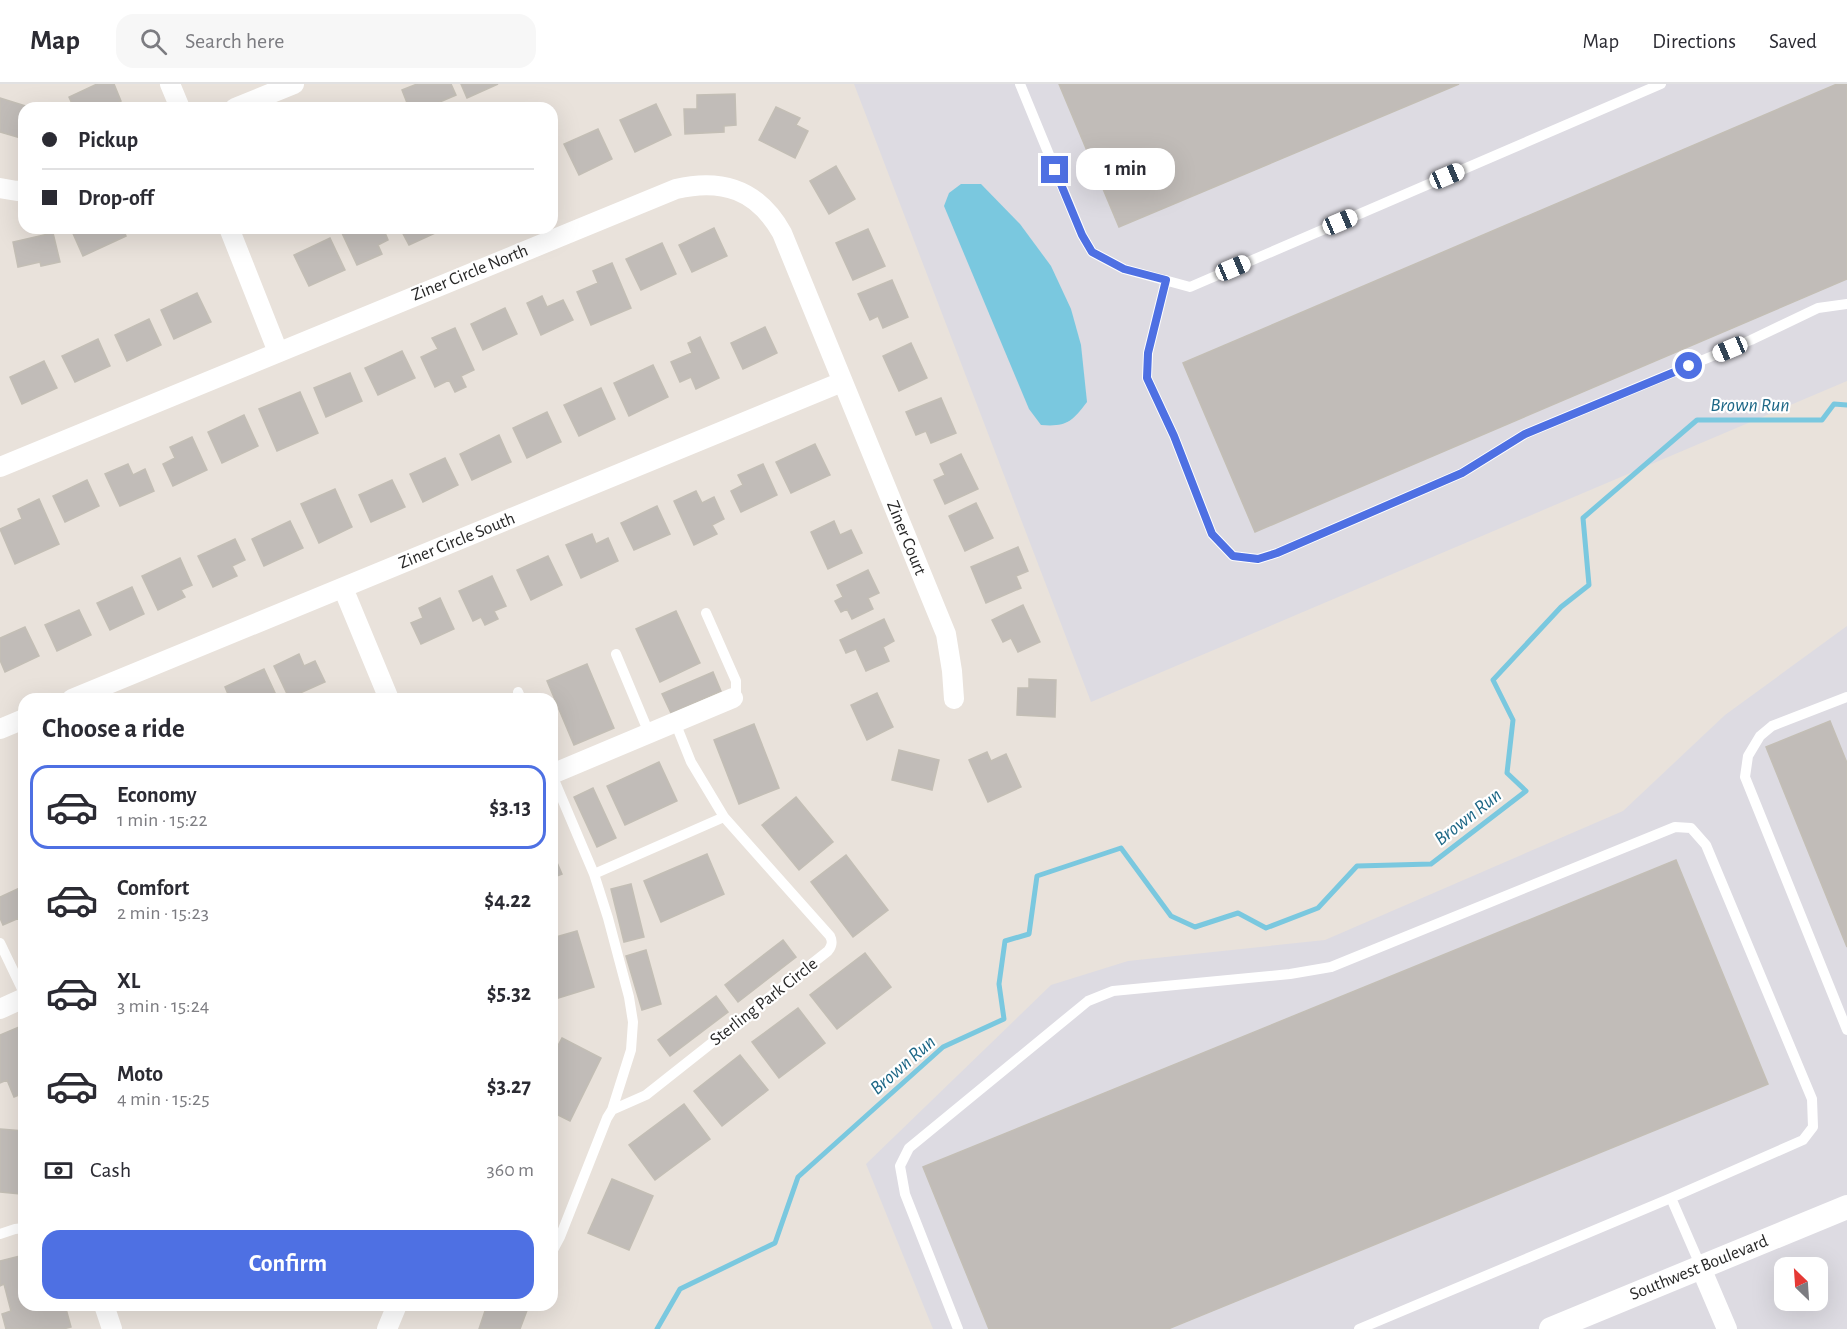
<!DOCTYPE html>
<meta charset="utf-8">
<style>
body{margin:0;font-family:"Alegreya Sans",sans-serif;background:#f7f7f7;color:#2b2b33;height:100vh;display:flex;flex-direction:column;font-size:22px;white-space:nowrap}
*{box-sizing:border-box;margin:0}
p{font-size:20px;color:#7c7c81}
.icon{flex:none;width:33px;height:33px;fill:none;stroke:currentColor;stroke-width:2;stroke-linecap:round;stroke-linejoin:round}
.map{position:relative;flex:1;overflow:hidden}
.sheet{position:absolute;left:18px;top:609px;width:540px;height:618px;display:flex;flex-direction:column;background:#fff;border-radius:18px;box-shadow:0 6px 24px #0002}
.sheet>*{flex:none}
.banner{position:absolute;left:18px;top:18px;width:540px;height:132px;border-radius:18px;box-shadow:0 6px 24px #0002;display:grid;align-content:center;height:132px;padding:0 24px;background:#fff}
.needle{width:39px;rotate:335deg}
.fabs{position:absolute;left:1774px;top:1173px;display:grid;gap:12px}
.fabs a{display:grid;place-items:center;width:54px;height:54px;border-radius:12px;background:#fff;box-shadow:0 6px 24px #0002;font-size:30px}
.end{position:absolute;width:27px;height:27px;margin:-14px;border:8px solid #4e70e3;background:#fff;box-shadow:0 0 0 3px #fff}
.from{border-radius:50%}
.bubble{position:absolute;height:42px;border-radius:18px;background:#fff;box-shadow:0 6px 24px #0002;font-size:20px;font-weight:700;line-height:42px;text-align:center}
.car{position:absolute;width:18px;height:36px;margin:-18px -9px;border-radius:8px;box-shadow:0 0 4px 2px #0007;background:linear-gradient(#fff 24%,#345 0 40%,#fff 0 76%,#345 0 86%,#fff 0)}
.banner b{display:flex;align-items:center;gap:21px;height:57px;font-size:22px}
.banner b+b{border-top:2px solid #e1e1e2}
.banner i{width:15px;height:15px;background:#2b2b33}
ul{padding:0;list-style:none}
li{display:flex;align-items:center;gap:18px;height:84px;margin:0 12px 9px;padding:0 12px;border:3px solid transparent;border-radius:18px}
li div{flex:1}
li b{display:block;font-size:22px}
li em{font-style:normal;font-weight:700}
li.on{border-color:#4e70e3}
li>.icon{width:54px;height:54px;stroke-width:1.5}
h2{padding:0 24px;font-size:27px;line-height:72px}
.pay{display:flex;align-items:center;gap:15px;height:66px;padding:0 24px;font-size:22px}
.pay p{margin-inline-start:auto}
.cta{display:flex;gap:12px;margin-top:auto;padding:12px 24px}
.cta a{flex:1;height:69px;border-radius:18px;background:#4e70e3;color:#fff;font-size:24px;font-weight:700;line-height:69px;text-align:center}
header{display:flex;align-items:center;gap:36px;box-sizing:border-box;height:84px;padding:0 30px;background:#fff;border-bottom:2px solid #e1e1e2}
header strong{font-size:28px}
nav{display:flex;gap:33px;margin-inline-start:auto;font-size:21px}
.search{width:420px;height:54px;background:#f7f7f7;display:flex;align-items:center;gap:15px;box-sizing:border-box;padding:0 21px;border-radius:18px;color:#7c7c81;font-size:22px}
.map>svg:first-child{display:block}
.industrial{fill:#dddbe2;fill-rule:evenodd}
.water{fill:#7ac8df}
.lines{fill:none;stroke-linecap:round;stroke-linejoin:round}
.stream{stroke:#7ac8df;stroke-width:5}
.building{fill:#c1bcb8;stroke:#c3beb5;stroke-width:1.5}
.service{stroke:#fff;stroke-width:10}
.minor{stroke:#fff;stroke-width:20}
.tertiary{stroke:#fff;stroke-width:24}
.route{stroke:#4e70e3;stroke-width:8}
.labels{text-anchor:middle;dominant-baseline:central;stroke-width:4.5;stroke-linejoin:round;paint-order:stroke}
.street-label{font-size:18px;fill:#282828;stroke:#fff}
.water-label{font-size:20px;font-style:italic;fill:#1d6786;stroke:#fff}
</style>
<header>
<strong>Map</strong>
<div class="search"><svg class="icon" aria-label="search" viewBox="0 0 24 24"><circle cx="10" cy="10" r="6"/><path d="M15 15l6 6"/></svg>Search here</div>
<nav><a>Map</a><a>Directions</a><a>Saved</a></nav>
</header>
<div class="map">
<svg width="1847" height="1245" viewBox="0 0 1847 1245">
<rect width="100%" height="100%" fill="#e9e2db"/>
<path class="industrial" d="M854,0H1847V297L1091,618Z
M1847,542V1245H933L866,1080L1051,901L1128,877L1325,856L1623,727L1725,631ZM1785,1184H1818V1216H1785Z"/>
<path class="water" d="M961,100H981L1020,140L1051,182L1071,225L1081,261L1087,318C1072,338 1066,343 1041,341L1029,325L944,122L949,109Z"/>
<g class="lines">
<path class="stream" d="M657,1245L680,1205L775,1159L798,1093L943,963L1004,935L999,900L1005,857L1029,850L1037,792L1121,764L1171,832L1195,843L1238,829L1266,844L1318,824L1357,782L1431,780L1526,707L1507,689L1513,636L1493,596L1561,523L1589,501L1583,434L1697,336H1822L1834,320L1847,321"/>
</g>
<path class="building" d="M97,0H114L121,17L106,24H74L69,13Z
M417,0H451L456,11L435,20L437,24H409L402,6Z
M461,0H498L467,14Z
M1059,0H1459L1119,143Z
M1837,0H1847V195L1255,448L1183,279Z
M735,10L736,41L724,42V48L685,50L684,25H697V11Z
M0,14L32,24H24V55L0,48Z
M656,20L671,51L635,68L620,36Z
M776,23L800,34L796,41L808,47L795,74L759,56Z
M598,45L612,75L579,91L564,60Z
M836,82L855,115L829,130L810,97Z
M74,144H123L126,152L83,172L71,145Z
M352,144H383L388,156L378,161L382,170L357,181L342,149Z
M400,144H446L409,161Z
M714,144L727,172L692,188L679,161Z
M868,145L885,182L853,196L836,159Z
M53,149L60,178L41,182L40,178L18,183L13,158Z
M330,154L345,186L309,202L294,171Z
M662,159L676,190L641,206L626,175Z
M612,179L631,224L591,241L577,208L598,199L593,187Z
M892,196L908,233L883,244L878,232L870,236L858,210Z
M197,209L211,238L174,255L161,226Z
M542,212L547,223L563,216L573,236L541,251L527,219Z
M505,224L517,250L483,266L471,240Z
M149,235L161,261L127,277L115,251Z
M765,243L777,269L743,285L731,259Z
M455,244L474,286L461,292L466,303L455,308L449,296L435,303L421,273L438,265L432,254Z
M700,253L719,294L696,305L691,293L680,298L671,278L692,269L688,259Z
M98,255L110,282L75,298L62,272Z
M911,259L927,294L899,307L883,272Z
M402,267L415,294L378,311L365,284Z
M44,277L57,304L22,320L10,293Z
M653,281L668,313L629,332L614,299Z
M350,289L362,317L326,333L314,304Z
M601,304L615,335L579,352L564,321Z
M300,308L318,349L277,367L259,325Z
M941,314L956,349L931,359L926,347L916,351L906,328Z
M547,328L561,358L527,374L513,344Z
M244,331L258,362L222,379L208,348Z
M499,351L511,378L472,396L460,370Z
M192,353L207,386L173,402L163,380L175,374L170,363Z
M815,360L830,391L791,409L776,378Z
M961,370L978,405L945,420L934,396L945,391L940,380Z
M445,374L458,401L423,418L410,390Z
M128,380L133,391L145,385L154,407L120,422L105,390Z
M763,380L777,411L741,428L731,407L743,401L738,391Z
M87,396L99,422L65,438L53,412Z
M392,396L405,423L371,438L359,411Z
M335,405L352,443L319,459L301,420Z
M696,407L702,419L714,413L724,435L712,441L717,450L694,461L674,417Z
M39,415L59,460L15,480L0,445L22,435L18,425Z
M976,419L993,454L965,467L949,432Z
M657,422L670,450L634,466L621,439Z
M290,437L303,464L264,482L252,455Z
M834,437L840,451L851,446L862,469L828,485L811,448Z
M592,450L596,460L608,454L618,477L581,494L566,461Z
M235,455L245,476L232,482L237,492L213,503L198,472Z
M1018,463L1028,487L1016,492L1021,504L986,519L971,483Z
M548,472L562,501L531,516L517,486Z
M180,474L192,501L181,506L185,513L158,526L142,492Z
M868,486L879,509L868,514L873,525L852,535L847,525L841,528L835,517L843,513L837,501Z
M492,492L506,522L494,527L498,535L485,541L481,533L473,537L459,507Z
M132,503L144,530L110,546L97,519Z
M440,514L454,545L421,560L411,539L423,534L419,524Z
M1023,521L1040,558L1018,568L1011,554L1003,558L992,536Z
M79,526L91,551L57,567L45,541Z
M676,527L700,579L660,598L636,545Z
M884,535L894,557L883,563L889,577L866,587L856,565L846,569L840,556Z
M25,543L39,572L5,588L0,576V554Z
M299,570L304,582L315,577L325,598L289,614L274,582Z
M587,580L614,644L574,661L547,597Z
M264,585L277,613L272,615H230L225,603Z
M713,588L721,607L671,629L662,610Z
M1029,595L1056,596L1055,633L1017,631L1018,604H1029Z
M877,609L893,643L867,656L851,621Z
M1830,637L1847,679V863L1766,663Z
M754,640L779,704L739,720L714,656Z
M899,666L939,676L932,706L892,696Z
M987,668L991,677L1006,670L1021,703L988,718L969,676Z
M659,678L677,717L625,741L607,702Z
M593,704L616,754L597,763L574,713Z
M796,713L833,758L799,786L762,741Z
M552,767L562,790L552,794Z
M707,770L724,810L661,838L644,797Z
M846,771L888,826L853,853L811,798Z
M1676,776L1768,1000L1168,1245H989L923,1083Z
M631,800L644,853L624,858L611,805Z
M24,802V844L19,834L3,841L0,834V813Z
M577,847L594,903L552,916V854Z
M783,856L796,873L738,918L725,901Z
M646,866L661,920L642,926L626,872Z
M865,869L891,903L837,945L810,911Z
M716,912L728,928L670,972L658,956Z
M798,924L825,959L779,994L752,958Z
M24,941L23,969L24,1009L14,1013L7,996L0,999V951Z
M562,954L601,974L570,1037L552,1028V973Z
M740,971L768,1006L722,1042L694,1007Z
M684,1020L710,1055L655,1096L629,1061Z
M0,1045L24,1047V1069L20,1110L0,1108Z
M612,1095L653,1112L629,1166L588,1149Z
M24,1162V1221H50V1223L65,1221L71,1243L63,1245H6L2,1230L11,1227L4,1200L0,1202V1177L24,1171L21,1163Z
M487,1221H529L520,1245H479Z"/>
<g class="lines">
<path class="service" d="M1020,0L1082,151L1092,168L1124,185L1190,203L1661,0
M1166,196L1148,269L1147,294L1174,352L1212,450L1233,472L1258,475L1277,469L1462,389L1525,350L1751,256L1818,224L1847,220
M706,529L736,597V609L733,614
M616,570L649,649
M518,608L521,615
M1847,613L1772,642L1760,652L1748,672L1745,693L1847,946
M552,691L594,790L608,834L629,913L633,938L631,966L612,1026
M594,790L724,733
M0,859L24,909
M1671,1114L1701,1183
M0,1150L15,1145L24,1144
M552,1168L560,1153L607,1034L612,1026L646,1011L828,867C832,862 833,858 830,852L724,733L691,678L675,638
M958,1245L905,1110L900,1082L909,1064L1088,917L1113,907L1290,890L1331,883L1675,743L1691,744L1706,761L1812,1015L1813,1043L1803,1056L1671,1114L1359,1245"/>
<path class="minor" d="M170,0L180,24
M235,24L294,0
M0,104L17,107L24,106
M229,144L278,268
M0,383L676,105C723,94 758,106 782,149L946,550L952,587L954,615
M343,504L389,615
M72,615L842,298
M0,645L24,635
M552,690L733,614
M0,925L24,914
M1701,1184L1727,1245
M104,1221L112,1245
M387,1245L397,1221"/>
<path class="tertiary" d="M1551,1245L1847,1123"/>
</g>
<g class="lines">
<path class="route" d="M1055,86L1082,151L1092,168L1124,185L1166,196L1148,269L1147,294L1174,352L1212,450L1233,472L1258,475L1277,469L1462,389L1525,350L1689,282"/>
</g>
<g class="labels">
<g class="street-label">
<text transform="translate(470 189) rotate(-22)">Ziner Circle North</text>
<text transform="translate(906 454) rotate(68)">Ziner Court</text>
<text transform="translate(457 457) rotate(-22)">Ziner Circle South</text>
<text transform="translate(764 918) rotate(-38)">Sterling Park Circle</text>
<text transform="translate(1699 1184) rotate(-22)">Southwest Boulevard</text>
</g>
<g class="water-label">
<text x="1750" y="321">Brown Run</text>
<text transform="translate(1468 733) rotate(-38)">Brown Run</text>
<text transform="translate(903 981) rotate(-41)">Brown Run</text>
</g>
</g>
</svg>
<div class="fabs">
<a><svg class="needle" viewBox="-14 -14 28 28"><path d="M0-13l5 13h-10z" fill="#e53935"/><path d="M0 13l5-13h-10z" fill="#7c7c81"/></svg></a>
</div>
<i class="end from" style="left:1689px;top:282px"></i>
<i class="end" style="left:1055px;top:86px"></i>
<div class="bubble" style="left:1076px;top:64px;width:99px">1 min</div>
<i class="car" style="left:1447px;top:92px;rotate:67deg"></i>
<i class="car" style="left:1340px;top:138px;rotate:67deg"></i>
<i class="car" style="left:1233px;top:184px;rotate:67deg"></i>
<i class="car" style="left:1730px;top:265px;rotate:247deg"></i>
<div class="banner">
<b><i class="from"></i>Pickup</b>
<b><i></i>Drop-off</b>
</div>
<section class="sheet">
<h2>Choose a ride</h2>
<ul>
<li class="on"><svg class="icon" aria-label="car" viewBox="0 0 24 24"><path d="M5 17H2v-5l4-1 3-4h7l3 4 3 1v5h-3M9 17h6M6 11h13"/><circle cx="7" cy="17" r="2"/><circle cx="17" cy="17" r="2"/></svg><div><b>Economy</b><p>1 min · 15:22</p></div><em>$3.13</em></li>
<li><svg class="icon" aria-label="car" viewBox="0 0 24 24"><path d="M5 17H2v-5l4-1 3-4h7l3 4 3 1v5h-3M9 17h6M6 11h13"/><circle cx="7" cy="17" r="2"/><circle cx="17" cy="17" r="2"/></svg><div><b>Comfort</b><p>2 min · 15:23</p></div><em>$4.22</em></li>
<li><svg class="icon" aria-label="car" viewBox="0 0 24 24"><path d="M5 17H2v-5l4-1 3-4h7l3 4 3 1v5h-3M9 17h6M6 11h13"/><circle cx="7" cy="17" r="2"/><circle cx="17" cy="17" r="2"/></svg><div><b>XL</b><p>3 min · 15:24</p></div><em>$5.32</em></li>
<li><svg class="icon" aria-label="car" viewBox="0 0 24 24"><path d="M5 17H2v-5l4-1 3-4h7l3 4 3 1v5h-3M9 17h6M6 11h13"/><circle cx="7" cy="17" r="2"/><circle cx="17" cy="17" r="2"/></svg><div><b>Moto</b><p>4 min · 15:25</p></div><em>$3.27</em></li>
</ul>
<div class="pay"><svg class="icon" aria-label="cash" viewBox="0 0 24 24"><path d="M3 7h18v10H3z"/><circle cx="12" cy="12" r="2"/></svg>Cash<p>360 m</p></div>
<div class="cta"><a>Confirm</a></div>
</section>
</div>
